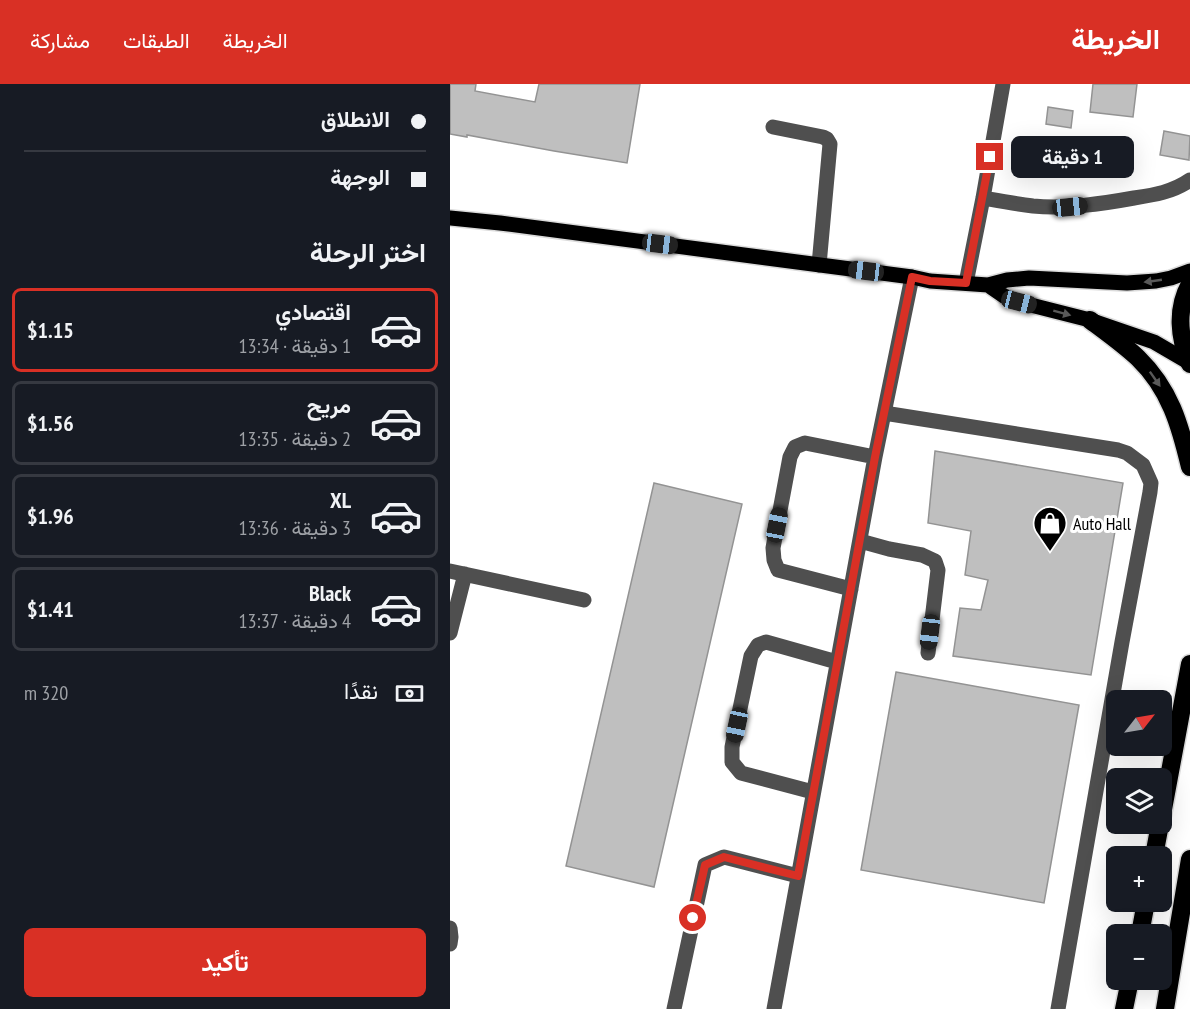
<!DOCTYPE html>
<html lang="ar">
<meta charset="utf-8">
<style>
body{margin:0;font-family:"PT Sans Narrow",Vazirmatn,sans-serif;background:#20242c;color:#f1f3f6;direction:rtl;height:100vh;display:flex;flex-direction:column;font-size:22px;white-space:nowrap}
*{box-sizing:border-box;margin:0}
p{font-size:20px;color:#9ea1a6}
.icon{flex:none;width:33px;height:33px;fill:none;stroke:currentColor;stroke-width:2;stroke-linecap:round;stroke-linejoin:round}
.map{position:relative;flex:1;overflow:hidden;direction:ltr}
.drawer{display:flex;flex-direction:column;background:#171b24;width:450px}
.drawer>*{flex:none}
.hud{display:grid;align-content:center;height:132px;padding:0 24px;background:#171b24}
.needle{width:39px;rotate:59deg}
.fabs{position:absolute;left:656px;top:606px;display:grid;gap:12px}
.fabs a{display:grid;place-items:center;width:66px;height:66px;border-radius:9px;background:#171b24;box-shadow:0 6px 24px #0002;font-size:30px}
.end{position:absolute;width:27px;height:27px;margin:-14px;border:8px solid #d93025;background:#fff;box-shadow:0 0 0 3px #fff}
.from{border-radius:50%}
.bubble{position:absolute;height:42px;border-radius:9px;background:#171b24;box-shadow:0 6px 24px #0002;font-size:20px;font-weight:700;line-height:42px;text-align:center;direction:rtl}
.car{position:absolute;width:18px;height:36px;margin:-18px -9px;border-radius:8px;box-shadow:0 0 4px 2px #0007;background:linear-gradient(#222 24%,#8ab4d8 0 40%,#222 0 76%,#8ab4d8 0 86%,#222 0)}
.hud b{display:flex;align-items:center;gap:21px;height:57px;font-size:22px}
.hud b+b{border-top:2px solid #363941}
.hud i{width:15px;height:15px;background:#f1f3f6}
ul{padding:0;list-style:none}
li{display:flex;align-items:center;gap:18px;height:84px;margin:0 12px 9px;padding:0 12px;border:3px solid #363941;border-radius:9px}
li div{flex:1}
li b{display:block;font-size:22px}
li em{font-style:normal;font-weight:700}
li.selected{border-color:#d93025}
li>.icon{width:54px;height:54px;stroke-width:1.5}
h2{padding:0 24px;font-size:27px;line-height:72px}
.pay{display:flex;align-items:center;gap:15px;height:66px;padding:0 24px;font-size:22px}
.pay p{margin-inline-start:auto}
.primary-button{display:flex;gap:12px;margin-top:auto;padding:12px 24px}
.primary-button a{flex:1;height:69px;border-radius:9px;background:#d93025;color:#fff;font-size:24px;font-weight:700;line-height:69px;text-align:center}
header{display:flex;align-items:center;gap:36px;box-sizing:border-box;height:84px;padding:0 30px;background:#d93025;color:#fff}
header strong{font-size:28px}
nav{display:flex;gap:33px;margin-inline-start:auto;font-size:21px}
main{display:flex;flex:1;min-height:0}
.map>svg:first-child{display:block}
.building{fill:#bfbfbf;stroke:#939393;stroke-width:1.5}
.lines{fill:none;stroke-linecap:round;stroke-linejoin:round}
.major-casing{stroke:#dbdbdb;stroke-width:18}
.highway-casing{stroke:#dbdbdb;stroke-width:21}
.minor{stroke:#4f4f4f;stroke-width:15}
.major{stroke:#000;stroke-width:15}
.highway{stroke:#000;stroke-width:18}
.oneway{fill:#595959}
.route{stroke:#d93025;stroke-width:8}
.labels{text-anchor:middle;dominant-baseline:central;stroke-width:6;stroke-linejoin:round;paint-order:stroke}
.poi-label{font-size:18px;fill:#000;stroke:#fff;text-anchor:start}
</style>
<header>
<strong>الخريطة</strong>
<nav><a>الخريطة</a><a>الطبقات</a><a>مشاركة</a></nav>
</header>
<main>
<div class="map">
<svg width="740" height="925" viewBox="0 0 740 925">
<rect width="100%" height="100%" fill="#fff"/>
<path class="building" d="M0,0H26L25,7L85,18L89,0H190L177,79L104,67L17,51V53L0,50Z
M643,0H687L683,33L640,28Z
M598,23L623,27L621,44L596,40Z
M714,47L740,52L739,76L710,71Z
M485,367L673,399L641,591L503,572L510,524L531,526L538,496L515,491L521,447L478,439Z
M204,399L292,420L204,803L116,782Z
M446,588L629,621L594,819L411,786Z"/>
<g class="lines">
<defs>
<path id="major" d="M0,134L50,139L462,193L480,197L538,201L557,196L579,194L677,199L706,197L721,194L740,187
M538,201L554,212L569,218L640,236L704,258L740,279"/>
<path id="highway" d="M740,200C726,225 729,254 740,280
M640,236C656,248 673,260 688,274C720,305 730,341 740,383
M711,736L740,580
M704,772L710,740
M690,850L696,818
M674,925L680,896
M715,925L740,775"/>
</defs>
<use href="#major" class="major-casing"/>
<use href="#highway" class="highway-casing"/>
<path class="minor" d="M323,43L373,53L377,55L380,60L369,181
M533,114C550,117 566,120 583,122C617,125 651,120 684,114C704,111 723,108 740,96
M516,199L533,114L553,0
M434,329L668,366L677,369L693,381L701,399L700,408L672,558L608,925
M410,457L439,465L472,471L485,477L488,486L478,569
M0,487L134,516
M401,505L328,486L324,476L323,464L340,373L345,363L355,359L425,373
M0,549L15,490
M363,708L291,689L282,678V663L301,572L308,561L316,558L387,578
M0,844L1,853L0,860
M224,925L255,781L274,773L348,792
M324,925L425,373L462,193"/>
<use href="#major" class="major"/>
<use href="#highway" class="highway"/>
</g>
<defs><path id="oneway-solid" d="M-6-.8H1V-3.2L6.5 0L1 3.2V.8H-6Z" transform="scale(1.5)"/></defs>
<g class="oneway">
<use href="#oneway-solid" transform="translate(703 197) rotate(172)"/>
<use href="#oneway-solid" transform="translate(612 229) rotate(15)"/>
<use href="#oneway-solid" transform="translate(705 295) rotate(55)"/>
</g>
<g class="lines">
<path class="route" d="M243,834L255,781L274,773L348,792L425,373L462,193L480,197L516,199L540,73"/>
</g>
<defs>
<symbol id="shop-pin" viewBox="-11 -11 22 30"><path d="M0 17L-7.5 6A9.5 9.5 0 1 1 7.5 6Z" fill="#000" stroke="#fff"/><path d="M-5-2.5h2.3a2.7 3.5 0 0 1 5.4 0H5L5.5 6h-11ZM-1.5-2.5h3a1.5 2.3 0 0 0-3 0Z" fill="#fff"/></symbol>
</defs>
<g fill-rule="evenodd">
<use href="#shop-pin" x="581" y="420" width="38" height="52"/>
</g>
<g class="labels">
<g class="poi-label">
<text x="623" y="439">Auto Hall</text>
</g>
</g>
</svg>
<div class="fabs">
<a><svg class="needle" viewBox="-14 -14 28 28"><path d="M0-13l5 13h-10z" fill="#e53935"/><path d="M0 13l5-13h-10z" fill="#9ea1a6"/></svg></a>
<a><svg class="icon" aria-label="layers" viewBox="0 0 24 24"><path d="M12 4l9 5-9 5-9-5zM3 14l9 5 9-5"/></svg></a>
<a>+</a>
<a>−</a>
</div>
<i class="end from" style="left:243px;top:834px"></i>
<i class="end" style="left:540px;top:73px"></i>
<div class="bubble" style="left:561px;top:52px;width:123px">1 دقيقة</div>
<i class="car" style="left:620px;top:123px;rotate:84deg"></i>
<i class="car" style="left:210px;top:160px;rotate:97deg"></i>
<i class="car" style="left:416px;top:187px;rotate:277deg"></i>
<i class="car" style="left:569px;top:218px;rotate:104deg"></i>
<i class="car" style="left:327px;top:441px;rotate:11deg"></i>
<i class="car" style="left:480px;top:548px;rotate:187deg"></i>
<i class="car" style="left:287px;top:641px;rotate:192deg"></i>
</div>
<section class="drawer">
<div class="hud">
<b><i class="from"></i>الانطلاق</b>
<b><i></i>الوجهة</b>
</div>
<h2>اختر الرحلة</h2>
<ul>
<li class="selected"><svg class="icon" aria-label="car" viewBox="0 0 24 24"><path d="M5 17H2v-5l4-1 3-4h7l3 4 3 1v5h-3M9 17h6M6 11h13"/><circle cx="7" cy="17" r="2"/><circle cx="17" cy="17" r="2"/></svg><div><b>اقتصادي</b><p>1 دقيقة · 13:34</p></div><em>$1.15</em></li>
<li><svg class="icon" aria-label="car" viewBox="0 0 24 24"><path d="M5 17H2v-5l4-1 3-4h7l3 4 3 1v5h-3M9 17h6M6 11h13"/><circle cx="7" cy="17" r="2"/><circle cx="17" cy="17" r="2"/></svg><div><b>مريح</b><p>2 دقيقة · 13:35</p></div><em>$1.56</em></li>
<li><svg class="icon" aria-label="car" viewBox="0 0 24 24"><path d="M5 17H2v-5l4-1 3-4h7l3 4 3 1v5h-3M9 17h6M6 11h13"/><circle cx="7" cy="17" r="2"/><circle cx="17" cy="17" r="2"/></svg><div><b>XL</b><p>3 دقيقة · 13:36</p></div><em>$1.96</em></li>
<li><svg class="icon" aria-label="car" viewBox="0 0 24 24"><path d="M5 17H2v-5l4-1 3-4h7l3 4 3 1v5h-3M9 17h6M6 11h13"/><circle cx="7" cy="17" r="2"/><circle cx="17" cy="17" r="2"/></svg><div><b>Black</b><p>4 دقيقة · 13:37</p></div><em>$1.41</em></li>
</ul>
<div class="pay"><svg class="icon" aria-label="cash" viewBox="0 0 24 24"><path d="M3 7h18v10H3z"/><circle cx="12" cy="12" r="2"/></svg>نقدًا<p>320 m</p></div>
<div class="primary-button"><a>تأكيد</a></div>
</section>
</main>
